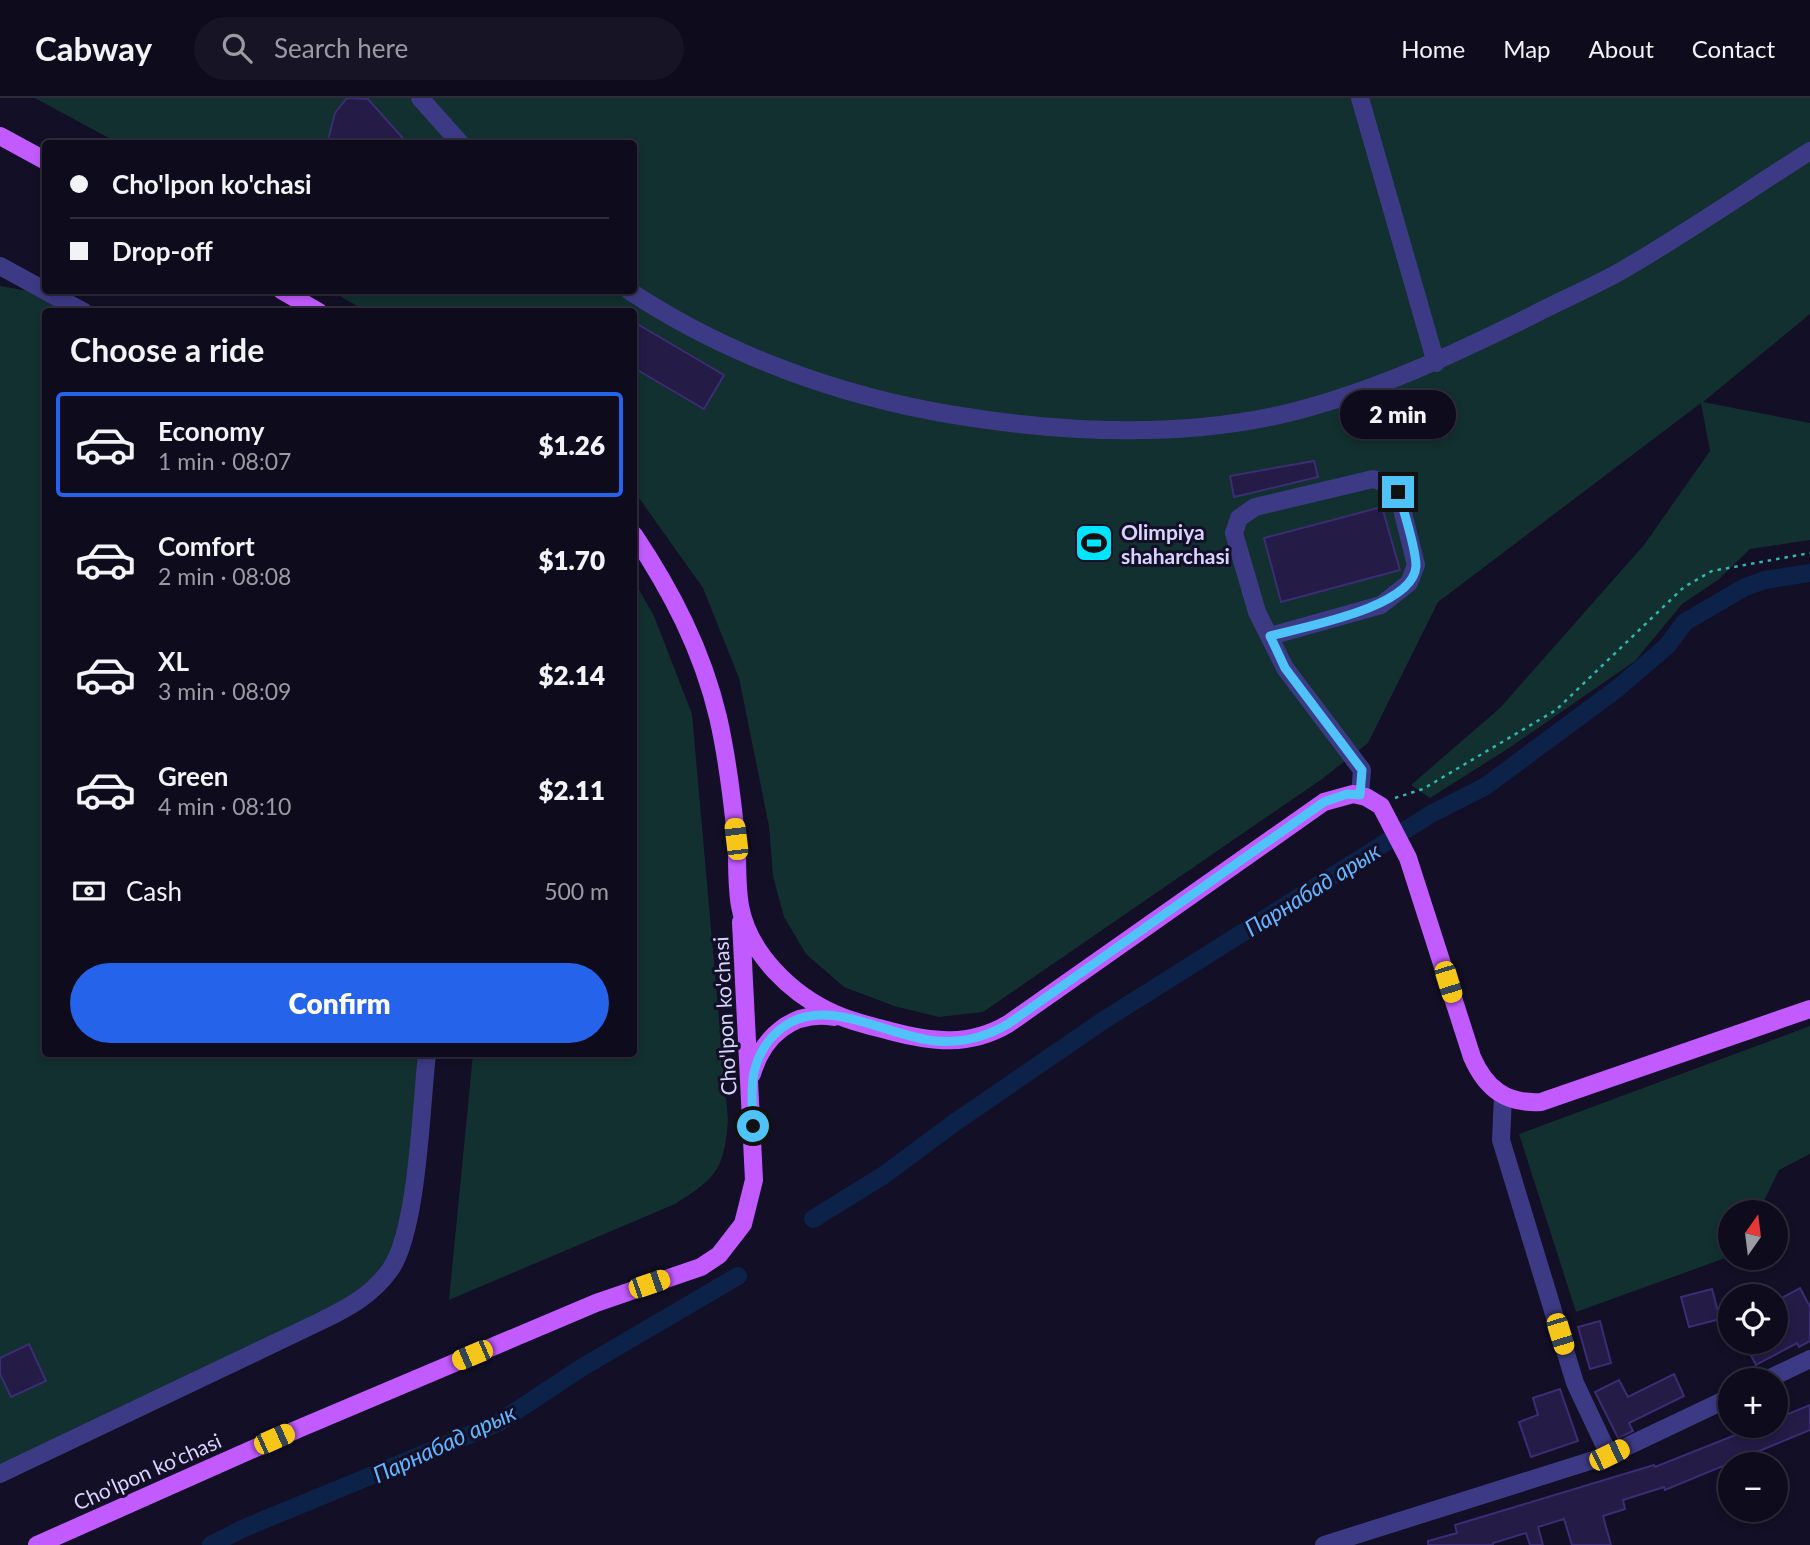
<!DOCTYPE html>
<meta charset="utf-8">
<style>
body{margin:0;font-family:Lato,sans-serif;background:#171425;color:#f1f3f6;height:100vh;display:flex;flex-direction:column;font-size:26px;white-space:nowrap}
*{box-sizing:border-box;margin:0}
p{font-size:23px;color:#9b9ba3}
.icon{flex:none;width:38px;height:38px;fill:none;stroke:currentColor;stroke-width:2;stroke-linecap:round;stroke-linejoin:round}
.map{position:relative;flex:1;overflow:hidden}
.panel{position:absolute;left:42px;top:210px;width:595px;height:749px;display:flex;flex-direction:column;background:#0e0b1c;border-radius:7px;box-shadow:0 4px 10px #0003,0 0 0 2px #2e2b3b}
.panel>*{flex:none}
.guide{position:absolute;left:42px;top:42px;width:595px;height:154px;border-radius:7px;box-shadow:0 4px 10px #0003,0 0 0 2px #2e2b3b;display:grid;align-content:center;height:154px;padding:0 28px;background:#0e0b1c}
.needle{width:46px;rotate:14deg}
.fabs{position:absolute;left:1718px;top:1102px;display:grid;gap:14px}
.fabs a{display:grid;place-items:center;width:70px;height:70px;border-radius:50%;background:#0e0b1c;box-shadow:0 4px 10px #0003,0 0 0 2px #2e2b3b;font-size:35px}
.end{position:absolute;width:32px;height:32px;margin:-16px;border:9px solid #4fc3f7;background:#111;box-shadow:0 0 0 4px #111}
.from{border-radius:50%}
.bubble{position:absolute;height:49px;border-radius:24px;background:#0e0b1c;box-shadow:0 4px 10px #0003,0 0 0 2px #2e2b3b;font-size:23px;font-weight:800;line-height:49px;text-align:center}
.car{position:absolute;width:21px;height:42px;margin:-21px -10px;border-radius:9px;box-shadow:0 0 5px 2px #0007;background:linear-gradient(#f5c518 24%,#345 0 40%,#f5c518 0 76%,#345 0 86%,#f5c518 0)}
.guide b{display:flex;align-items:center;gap:24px;height:66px;font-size:26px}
.guide b+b{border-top:2px solid #2e2b3b}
.guide i{width:18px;height:18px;background:#f1f3f6}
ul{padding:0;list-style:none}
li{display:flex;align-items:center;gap:21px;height:105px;margin:0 14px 10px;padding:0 14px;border:4px solid transparent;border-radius:7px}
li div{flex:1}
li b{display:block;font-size:26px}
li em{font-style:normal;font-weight:800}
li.selected{border-color:#2563eb}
li>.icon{width:63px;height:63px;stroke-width:1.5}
h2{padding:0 28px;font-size:32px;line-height:84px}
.pay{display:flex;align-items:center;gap:18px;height:77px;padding:0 28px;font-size:26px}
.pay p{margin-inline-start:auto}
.action{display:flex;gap:14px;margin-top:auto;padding:14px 28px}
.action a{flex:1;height:80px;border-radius:42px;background:#2563eb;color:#fff;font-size:28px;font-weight:800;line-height:80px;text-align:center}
header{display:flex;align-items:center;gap:42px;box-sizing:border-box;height:98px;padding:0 35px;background:#0e0b1c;border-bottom:2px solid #2e2b3b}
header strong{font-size:33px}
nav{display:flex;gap:38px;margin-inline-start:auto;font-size:24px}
.search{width:490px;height:63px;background:#171425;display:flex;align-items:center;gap:18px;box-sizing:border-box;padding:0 24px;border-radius:38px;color:#9b9ba3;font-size:26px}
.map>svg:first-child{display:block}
.green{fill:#12302f}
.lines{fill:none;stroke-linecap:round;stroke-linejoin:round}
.canal{stroke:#0c2248;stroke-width:18}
.building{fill:#241b47;stroke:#3b2d73;stroke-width:2}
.path{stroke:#2fb8b0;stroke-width:2.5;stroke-dasharray:3.5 5;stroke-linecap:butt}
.minor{stroke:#3d3a85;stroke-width:18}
.major{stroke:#c25bff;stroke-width:18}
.route{stroke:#4fc3f7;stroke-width:9}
.labels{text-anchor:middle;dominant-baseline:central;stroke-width:6;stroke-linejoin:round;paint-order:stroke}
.poi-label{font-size:21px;font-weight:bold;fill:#d9d4ff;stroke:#130f26;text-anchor:start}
.street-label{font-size:21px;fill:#d9d4ff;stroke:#130f26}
.water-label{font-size:23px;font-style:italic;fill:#62b6ff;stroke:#130f26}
</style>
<header>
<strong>Cabway</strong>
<div class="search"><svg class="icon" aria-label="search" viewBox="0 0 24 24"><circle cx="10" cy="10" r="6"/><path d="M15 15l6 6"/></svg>Search here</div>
<nav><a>Home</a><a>Map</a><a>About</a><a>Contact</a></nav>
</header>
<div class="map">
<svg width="1810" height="1447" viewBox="0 0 1810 1447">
<rect width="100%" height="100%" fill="#130f26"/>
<path class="green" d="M35,0H1810V216L1703,304L1810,325V442L1750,451L1718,482L1682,506L1635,563L1509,650L1430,700L1411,687L1500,610L1644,447L1710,353L1701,305L1438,504L1368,645L1322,681L983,914L939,919L894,908L844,889L806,856L784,819L773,778L769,728L739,580L703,490L634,393V214L366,213L331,193L634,192V46L118,45Z
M0,188L29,193L70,213L46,214V956H421L406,1103L388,1165L352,1200L0,1369Z
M634,483L654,518L692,616L728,1022C724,1071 717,1080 675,1106L449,1202L473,956H634Z
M1810,928V1056L1779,1072L1758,1115H1731V1158L1576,1214L1519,1036Z"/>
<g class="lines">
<path class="canal" d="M813,1121L884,1077L954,1025L1104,922L1431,716L1486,688L1618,590L1667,548L1685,524L1745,489L1765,482L1810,475
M211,1447L242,1431L498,1325L581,1270L738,1178"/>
</g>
<path class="building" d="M347,0L368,1L408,46H327L335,15Z
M639,227L724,277L704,311L634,270V237Z
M1314,363L1318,379L1234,399L1230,378Z
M1382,409L1400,472L1281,504L1264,440Z
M1800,1190L1810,1209V1243L1799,1249L1797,1245L1756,1267L1744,1244H1776V1203Z
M1712,1191L1720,1221L1689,1229L1681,1199Z
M1600,1223L1611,1265L1590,1271L1578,1229Z
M29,1246L46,1283L11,1299L0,1276V1260Z
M1674,1276L1684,1298L1629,1325L1633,1333L1618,1340L1595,1294L1619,1282L1628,1299Z
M1560,1291L1578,1343L1531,1359L1519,1324L1538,1317L1533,1300Z
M1810,1307V1332L1665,1392L1664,1389L1623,1402L1625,1411L1603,1418L1611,1447H1572L1564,1421L1538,1429L1543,1447H1530L1526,1435L1493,1445V1447H1428V1443L1457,1435L1455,1427L1654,1367L1655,1369L1758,1328H1776V1321Z"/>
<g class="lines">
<path class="path" d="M1395,700L1423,691L1556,612L1684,489L1712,473L1810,455"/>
<path class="minor" d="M420,0L461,46
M1360,0L1436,265
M0,168L84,214
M628,192C726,257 839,298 954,317C1064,335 1183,341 1292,314C1375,293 1452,257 1529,219C1559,203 1591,190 1621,173C1685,136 1747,93 1810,53
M1270,538L1381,507L1409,485L1416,467L1399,399L1392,387L1373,381L1255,409L1239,420L1234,435L1257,514L1285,570L1362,672L1360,697
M1503,999L1501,1042L1575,1285L1609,1357L1731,1299
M1764,1283L1810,1261
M0,1376L321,1223C348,1210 372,1197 390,1172C418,1133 421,1007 427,956
M1324,1447L1609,1357"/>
<path class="major" d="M0,38L46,63
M281,192L319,214
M634,437C672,494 702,552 718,619C727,658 732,699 736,739C738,762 736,786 740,808C749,856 792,897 835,916C852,924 872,928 890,933C932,944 969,949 1008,926L1324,704L1353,696L1366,699L1381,708L1408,760L1472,959C1486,991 1506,1006 1541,1004L1810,911
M752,976C763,938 793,912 834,919
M37,1447L298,1331L596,1205L701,1169L719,1157L743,1126L754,1082L741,824"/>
</g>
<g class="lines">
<path class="route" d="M753,1028C751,993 748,961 777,934C822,893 886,939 936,943C961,945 986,939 1008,926L1324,704L1347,696L1360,697L1362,672L1285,570L1270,538C1302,529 1414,510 1416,468C1416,453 1403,410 1398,394"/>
</g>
<defs>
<symbol id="stadium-square" viewBox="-11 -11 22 22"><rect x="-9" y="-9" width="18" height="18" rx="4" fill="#00e5ff" stroke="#130f26"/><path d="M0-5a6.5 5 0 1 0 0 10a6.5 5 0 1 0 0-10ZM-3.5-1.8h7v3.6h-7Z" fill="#111"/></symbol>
</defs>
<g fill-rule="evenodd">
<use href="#stadium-square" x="1072" y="423" width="44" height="44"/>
</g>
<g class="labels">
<g class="poi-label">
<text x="1121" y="433">Olimpiya<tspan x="1121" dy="24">shaharchasi</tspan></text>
</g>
<g class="street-label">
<text transform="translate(724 918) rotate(-93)">Cho'lpon ko'chasi</text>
<text transform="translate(147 1373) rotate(-24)">Cho'lpon ko'chasi</text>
</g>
<g class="water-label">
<text transform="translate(1312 791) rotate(-32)">Парнабад арык</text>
<text transform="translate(444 1345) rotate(-25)">Парнабад арык</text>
</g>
</g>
</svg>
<div class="fabs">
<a><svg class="needle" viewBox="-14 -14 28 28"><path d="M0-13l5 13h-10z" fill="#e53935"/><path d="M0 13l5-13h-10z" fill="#9b9ba3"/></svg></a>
<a><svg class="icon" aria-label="locate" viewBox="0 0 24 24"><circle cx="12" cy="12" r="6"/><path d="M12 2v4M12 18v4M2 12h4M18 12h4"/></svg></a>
<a>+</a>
<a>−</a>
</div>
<i class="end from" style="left:753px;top:1028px"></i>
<i class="end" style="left:1398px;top:394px"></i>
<div class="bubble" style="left:1340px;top:292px;width:116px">2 min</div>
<i class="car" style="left:736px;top:741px;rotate:353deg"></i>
<i class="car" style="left:1448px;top:884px;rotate:163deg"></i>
<i class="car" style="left:649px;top:1186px;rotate:71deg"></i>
<i class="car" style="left:1560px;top:1236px;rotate:163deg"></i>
<i class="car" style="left:472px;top:1257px;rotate:247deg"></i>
<i class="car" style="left:274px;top:1341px;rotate:66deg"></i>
<i class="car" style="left:1609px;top:1357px;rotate:64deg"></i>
<div class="guide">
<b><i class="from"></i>Cho'lpon ko'chasi</b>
<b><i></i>Drop-off</b>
</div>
<section class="panel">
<h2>Choose a ride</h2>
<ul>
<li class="selected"><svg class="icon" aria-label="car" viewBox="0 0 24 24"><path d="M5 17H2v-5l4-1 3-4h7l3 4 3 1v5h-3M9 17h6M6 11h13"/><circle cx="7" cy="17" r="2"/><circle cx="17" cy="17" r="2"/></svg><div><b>Economy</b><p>1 min · 08:07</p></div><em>$1.26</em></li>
<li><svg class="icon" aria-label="car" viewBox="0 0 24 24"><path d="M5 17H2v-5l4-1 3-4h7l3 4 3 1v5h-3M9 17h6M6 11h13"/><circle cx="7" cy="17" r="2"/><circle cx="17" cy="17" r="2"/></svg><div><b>Comfort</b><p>2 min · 08:08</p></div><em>$1.70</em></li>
<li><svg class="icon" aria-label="car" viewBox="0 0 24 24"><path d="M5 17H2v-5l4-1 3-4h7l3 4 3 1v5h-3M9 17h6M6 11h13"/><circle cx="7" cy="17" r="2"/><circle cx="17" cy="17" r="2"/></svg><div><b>XL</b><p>3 min · 08:09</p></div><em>$2.14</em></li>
<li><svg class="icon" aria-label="car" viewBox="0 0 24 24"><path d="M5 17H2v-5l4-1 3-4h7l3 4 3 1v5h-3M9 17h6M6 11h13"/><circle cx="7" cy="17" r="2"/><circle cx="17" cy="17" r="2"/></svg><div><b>Green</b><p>4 min · 08:10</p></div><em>$2.11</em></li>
</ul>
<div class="pay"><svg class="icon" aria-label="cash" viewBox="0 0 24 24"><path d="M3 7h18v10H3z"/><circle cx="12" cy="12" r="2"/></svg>Cash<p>500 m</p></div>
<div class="action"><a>Confirm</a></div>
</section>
</div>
